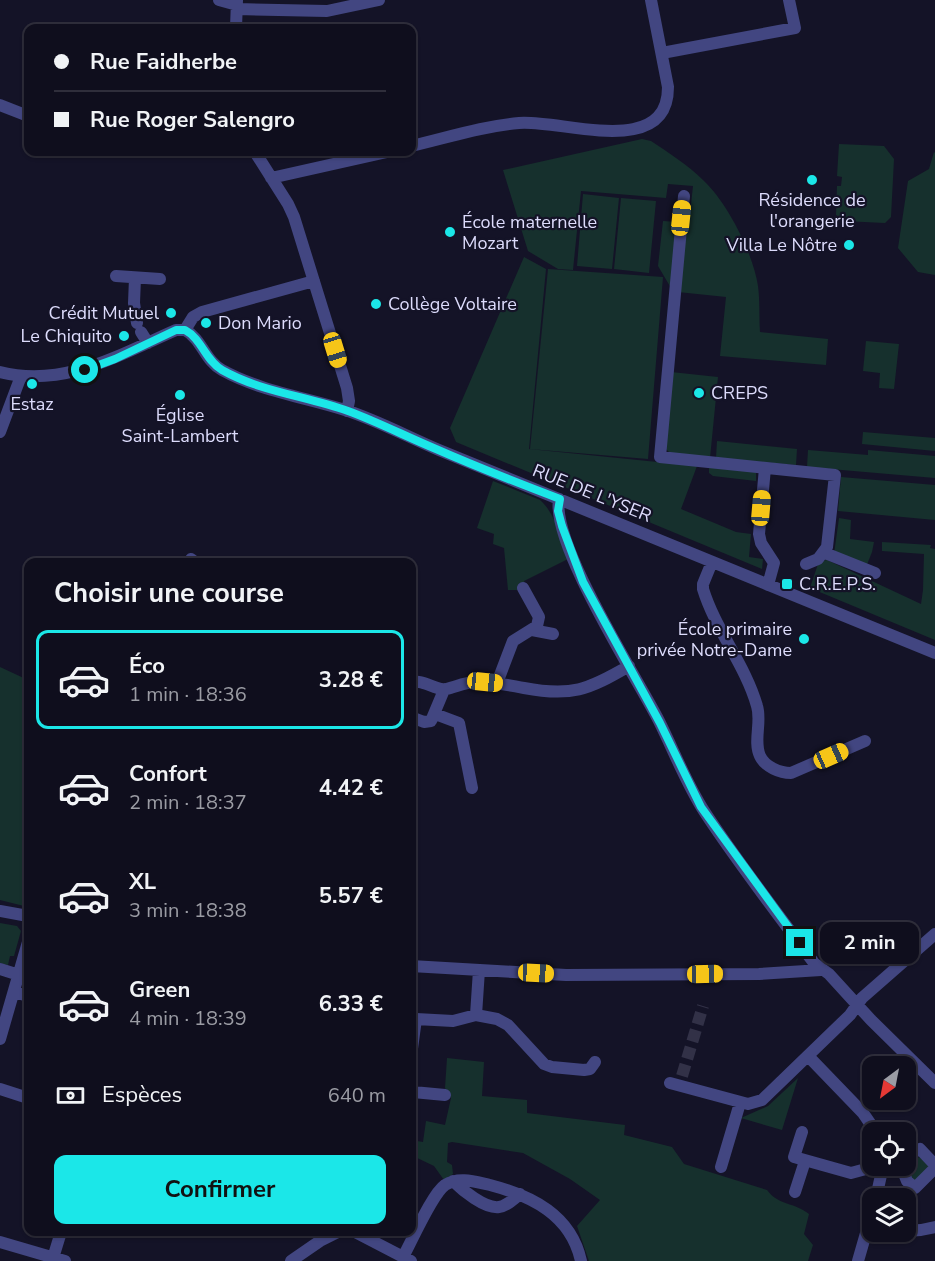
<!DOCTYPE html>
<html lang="fr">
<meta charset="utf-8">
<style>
body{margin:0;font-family:"Nunito Sans",sans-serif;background:#1d1c2a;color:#f1f3f6;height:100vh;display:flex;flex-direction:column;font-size:22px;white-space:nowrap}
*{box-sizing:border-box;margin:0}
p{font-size:20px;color:#9b9ca4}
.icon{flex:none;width:33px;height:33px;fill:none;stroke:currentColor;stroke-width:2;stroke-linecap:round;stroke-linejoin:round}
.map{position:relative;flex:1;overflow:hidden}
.sheet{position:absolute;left:24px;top:558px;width:392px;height:678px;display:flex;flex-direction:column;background:#0f0e1d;border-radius:12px;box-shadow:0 2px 4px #0004,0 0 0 2px #2f2e3b}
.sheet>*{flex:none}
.guide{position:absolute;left:24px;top:24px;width:392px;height:132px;border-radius:12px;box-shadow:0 2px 4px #0004,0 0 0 2px #2f2e3b;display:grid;align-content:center;height:132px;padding:0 30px;background:#0f0e1d}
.needle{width:39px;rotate:212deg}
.buttons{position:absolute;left:862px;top:1056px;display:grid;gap:12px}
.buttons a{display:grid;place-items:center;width:54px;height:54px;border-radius:12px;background:#0f0e1d;box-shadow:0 2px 4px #0004,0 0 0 2px #2f2e3b;font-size:30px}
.end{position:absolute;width:27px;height:27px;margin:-14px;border:8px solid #1be7e8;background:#111;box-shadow:0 0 0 3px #111}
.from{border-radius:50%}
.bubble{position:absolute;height:42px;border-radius:12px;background:#0f0e1d;box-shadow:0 2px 4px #0004,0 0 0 2px #2f2e3b;font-size:20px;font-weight:700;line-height:42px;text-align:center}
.car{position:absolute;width:18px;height:36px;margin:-18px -9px;border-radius:8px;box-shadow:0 0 4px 2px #0007;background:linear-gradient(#f5c518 24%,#345 0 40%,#f5c518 0 76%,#345 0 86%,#f5c518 0)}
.guide b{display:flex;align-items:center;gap:21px;height:57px;font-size:22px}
.guide b+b{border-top:2px solid #2f2e3b}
.guide i{width:15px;height:15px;background:#f1f3f6}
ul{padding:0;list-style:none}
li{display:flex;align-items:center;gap:18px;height:99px;margin:0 12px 9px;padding:0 18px;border:3px solid transparent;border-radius:12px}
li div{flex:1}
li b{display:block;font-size:22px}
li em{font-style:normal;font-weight:700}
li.selected{border-color:#1be7e8}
li>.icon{width:54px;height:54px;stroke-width:1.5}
h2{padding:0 30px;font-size:27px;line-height:72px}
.pay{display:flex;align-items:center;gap:15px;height:66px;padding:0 30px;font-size:22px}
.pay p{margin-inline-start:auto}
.cta{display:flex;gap:12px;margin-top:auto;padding:12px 30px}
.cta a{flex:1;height:69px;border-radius:12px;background:#1be7e8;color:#111;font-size:24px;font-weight:700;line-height:69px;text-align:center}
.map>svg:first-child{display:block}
.green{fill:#16302d}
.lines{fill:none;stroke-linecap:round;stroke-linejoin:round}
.minor-tunnel{stroke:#323147;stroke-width:12;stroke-dasharray:12 6;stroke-linecap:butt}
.minor{stroke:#424681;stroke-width:12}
.route{stroke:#1be7e8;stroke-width:8}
.poi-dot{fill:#1be7e8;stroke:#141327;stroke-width:2}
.labels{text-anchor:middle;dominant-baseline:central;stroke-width:4.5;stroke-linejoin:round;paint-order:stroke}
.poi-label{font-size:18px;fill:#dddcfc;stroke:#141327;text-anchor:start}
.street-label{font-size:18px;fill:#dddcfc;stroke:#141327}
</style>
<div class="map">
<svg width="935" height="1261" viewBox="0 0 935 1261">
<rect width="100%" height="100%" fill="#141327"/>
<path class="green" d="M642,139L651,141C669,153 688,165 703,180C727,202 753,253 758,286C760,301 759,317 760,332L828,339L826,365L720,356L726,297L678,292L685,223L689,222L693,186L668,184L666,198L581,191L573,270L558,269L528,251L503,170Z
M839,144L884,146L894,159L891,217L885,223L843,221L836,215L837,186H841L842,177L837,176Z
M934,152L935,153V275L918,272L898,248L908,181L929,169Z
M583,194L619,198L612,269L577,266Z
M621,198L656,201L649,273L614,269Z
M663,221L678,222L671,288L658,266Z
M524,257L546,269L529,449L697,466L681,509L736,532L751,534L749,557L763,559L762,569L456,442L450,428Z
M548,269L663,277L648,459L530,449Z
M866,341L899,344L894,389L879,388L880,373L863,371Z
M671,372L718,377L710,458L671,454L666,449Z
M863,432L935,438V451L862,444Z
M717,441L797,449L796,465L716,458Z
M808,450L868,455V450L935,456V478L807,467Z
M709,467L753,471L756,473V481L713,476L709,473Z
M841,477L935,485V520L838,511Z
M493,481L540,500C556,514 561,539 568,559L524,581L525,585L519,590H508L504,548L493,544L494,534L477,528Z
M839,518L851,520L850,539L874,542L872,552L866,567L834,554Z
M882,542L931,545L930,548L935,549V640L810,588L818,564L821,561L827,560L921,604L923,590L924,554L882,551Z
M0,667L28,680V907L0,900Z
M0,923L17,926L21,931L14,956H10L8,965L0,963Z
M447,1058L484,1062L482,1096L527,1100V1113L625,1125L624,1135L672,1147L684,1164L767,1190C779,1206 794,1202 809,1214L804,1234L813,1245L808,1261H589L577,1226L600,1200L570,1179L523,1153L452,1142L448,1143L447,1162L452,1165L453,1174L444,1180L434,1166L411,1155V1140L423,1142L426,1121L445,1125L451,1098L445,1088Z
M798,1078L782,1130L741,1118L768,1106Z
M922,1157L930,1166L914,1182L909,1175L908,1165L915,1158Z"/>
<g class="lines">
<path class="minor-tunnel" d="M682,1076L703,1006"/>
<path class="minor" d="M219,0L237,5
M237,9L327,11L379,0
M236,28L237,0
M662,53L795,28L789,0
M0,105L28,116
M411,146C446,138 483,126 519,123C561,119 668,160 668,87L651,0
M255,152L288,204L294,217L347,388L349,401L347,411
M271,178L387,152
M684,196L660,457L835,475L827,547L818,559L806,564
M116,276L160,279
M135,278L134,303L137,323
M185,330L193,317L202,312L314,281
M141,332L148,343
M0,372C64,388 119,355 176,330H185C202,339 205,361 222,370C260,391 304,397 345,410C377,420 408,437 439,450L935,653
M0,432L21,376
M765,468L759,534L761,543L774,563L768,585
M559,499C551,544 636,676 659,721C674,751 686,783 704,811C738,863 777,913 814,963L829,974L871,1020L935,1083
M825,553L875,573
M191,559L195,562
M712,562L703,584V589C716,631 745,664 757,706C762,722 753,741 760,756C765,767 780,773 791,773L865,741
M532,630L553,634
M411,683C424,678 434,691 446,689C455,687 464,683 473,682C490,681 507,685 524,688C571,697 588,690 629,666
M497,683L513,641L537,626L539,617L523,588
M435,714L459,723L472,788
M411,717L424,722L431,721L444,690
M0,911L28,916
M411,966L566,975L759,974L821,970
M0,969L19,975
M14,992L28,996
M476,1015L497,1019L508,1025L544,1064L552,1067L584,1070L590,1069L595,1062
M0,1039L28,942
M411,1056L416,1019L453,1021L476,1015L479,970
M809,1057L863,1113L876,1132
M670,1083L748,1104L762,1100L850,1015L862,998L935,934
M411,1085L413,1092L445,1095
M0,1089L28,1098
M802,1132L794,1157L851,1173L877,1166
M906,1158L908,1155L920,1149L935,1165
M901,1166L907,1181L915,1188L935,1168
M721,1167L740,1103
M453,1181C462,1190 485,1209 499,1207C507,1206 514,1199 520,1194
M795,1192L805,1161
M876,1198L883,1166
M906,1231L921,1230L935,1227
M355,1232L411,1261
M0,1242L65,1261
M403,1257C412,1241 432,1194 445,1185C459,1176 476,1182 490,1185C532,1196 571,1215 581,1261
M53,1258L61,1232
M291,1261L320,1241L338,1232
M858,1261L873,1209"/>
</g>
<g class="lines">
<path class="route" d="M85,370L115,359L176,330H185C202,339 205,360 222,370C261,392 306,396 348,411C378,422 407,437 436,449C477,467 518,483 560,499L558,511L562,526L583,582L660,723L701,807L800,943"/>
</g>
<g class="poi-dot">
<circle cx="812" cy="180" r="6"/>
<circle cx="450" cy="232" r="6"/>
<circle cx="849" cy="245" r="6"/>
<circle cx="376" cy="304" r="6"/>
<circle cx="171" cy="313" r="6"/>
<circle cx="206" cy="323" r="6"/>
<circle cx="124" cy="336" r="6"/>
<circle cx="32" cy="384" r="6"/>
<circle cx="699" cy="393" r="6"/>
<circle cx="180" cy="395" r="6"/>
<rect x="781" y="578" width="12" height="12" rx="3"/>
<circle cx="804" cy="639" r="6"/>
</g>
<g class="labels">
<g class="poi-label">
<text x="812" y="200" text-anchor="middle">Résidence de<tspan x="812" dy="21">l'orangerie</tspan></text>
<text x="462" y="222">École maternelle<tspan x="462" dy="21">Mozart</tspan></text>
<text x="837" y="245" text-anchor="end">Villa Le Nôtre</text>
<text x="388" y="304">Collège Voltaire</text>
<text x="159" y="313" text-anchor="end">Crédit Mutuel</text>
<text x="218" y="323">Don Mario</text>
<text x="112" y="336" text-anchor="end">Le Chiquito</text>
<text x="711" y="393">CREPS</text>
<text x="32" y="404" text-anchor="middle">Estaz</text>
<text x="180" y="415" text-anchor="middle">Église<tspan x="180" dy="21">Saint-Lambert</tspan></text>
<text x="799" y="584">C.R.E.P.S.</text>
<text x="792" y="629" text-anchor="end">École primaire<tspan x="792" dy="21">privée Notre-Dame</tspan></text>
</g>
<g class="street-label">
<text transform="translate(592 493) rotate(22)">RUE DE L'YSER</text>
</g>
</g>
</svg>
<div class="buttons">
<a><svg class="needle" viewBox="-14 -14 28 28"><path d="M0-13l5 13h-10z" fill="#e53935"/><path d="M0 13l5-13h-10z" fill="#9b9ca4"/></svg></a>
<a><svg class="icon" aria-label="locate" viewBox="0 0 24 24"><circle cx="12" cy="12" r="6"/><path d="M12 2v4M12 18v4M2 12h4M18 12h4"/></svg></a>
<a><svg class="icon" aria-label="layers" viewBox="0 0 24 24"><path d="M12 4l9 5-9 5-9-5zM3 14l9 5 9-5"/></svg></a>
</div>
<i class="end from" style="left:85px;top:370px"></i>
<i class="end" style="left:800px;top:943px"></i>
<div class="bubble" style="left:820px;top:922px;width:99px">2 min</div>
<i class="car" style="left:681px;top:218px;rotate:6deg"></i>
<i class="car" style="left:335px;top:350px;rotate:163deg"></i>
<i class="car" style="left:761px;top:508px;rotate:5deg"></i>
<i class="car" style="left:485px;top:682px;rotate:96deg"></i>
<i class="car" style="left:831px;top:756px;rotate:66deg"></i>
<i class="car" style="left:536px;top:973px;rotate:93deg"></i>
<i class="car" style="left:705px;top:974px;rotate:89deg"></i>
<div class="guide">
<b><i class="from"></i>Rue Faidherbe</b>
<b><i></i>Rue Roger Salengro</b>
</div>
<section class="sheet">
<h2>Choisir une course</h2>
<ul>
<li class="selected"><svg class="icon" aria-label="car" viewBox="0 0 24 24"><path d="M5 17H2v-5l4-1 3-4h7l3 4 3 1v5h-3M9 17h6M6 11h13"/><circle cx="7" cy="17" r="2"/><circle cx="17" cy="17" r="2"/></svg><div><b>Éco</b><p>1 min · 18:36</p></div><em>3.28 €</em></li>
<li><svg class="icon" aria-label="car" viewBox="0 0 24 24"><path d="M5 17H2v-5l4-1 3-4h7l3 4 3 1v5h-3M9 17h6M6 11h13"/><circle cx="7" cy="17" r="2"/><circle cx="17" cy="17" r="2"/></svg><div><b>Confort</b><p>2 min · 18:37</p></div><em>4.42 €</em></li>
<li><svg class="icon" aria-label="car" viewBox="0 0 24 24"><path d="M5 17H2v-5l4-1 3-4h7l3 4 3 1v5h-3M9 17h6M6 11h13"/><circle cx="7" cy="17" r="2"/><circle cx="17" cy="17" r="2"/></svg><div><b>XL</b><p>3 min · 18:38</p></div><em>5.57 €</em></li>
<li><svg class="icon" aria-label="car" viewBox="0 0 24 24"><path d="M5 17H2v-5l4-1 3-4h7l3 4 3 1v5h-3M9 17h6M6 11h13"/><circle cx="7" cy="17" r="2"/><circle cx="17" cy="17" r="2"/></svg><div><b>Green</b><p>4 min · 18:39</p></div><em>6.33 €</em></li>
</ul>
<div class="pay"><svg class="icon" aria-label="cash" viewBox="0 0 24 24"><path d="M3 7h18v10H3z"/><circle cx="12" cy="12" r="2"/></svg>Espèces<p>640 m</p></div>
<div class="cta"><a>Confirmer</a></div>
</section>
</div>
